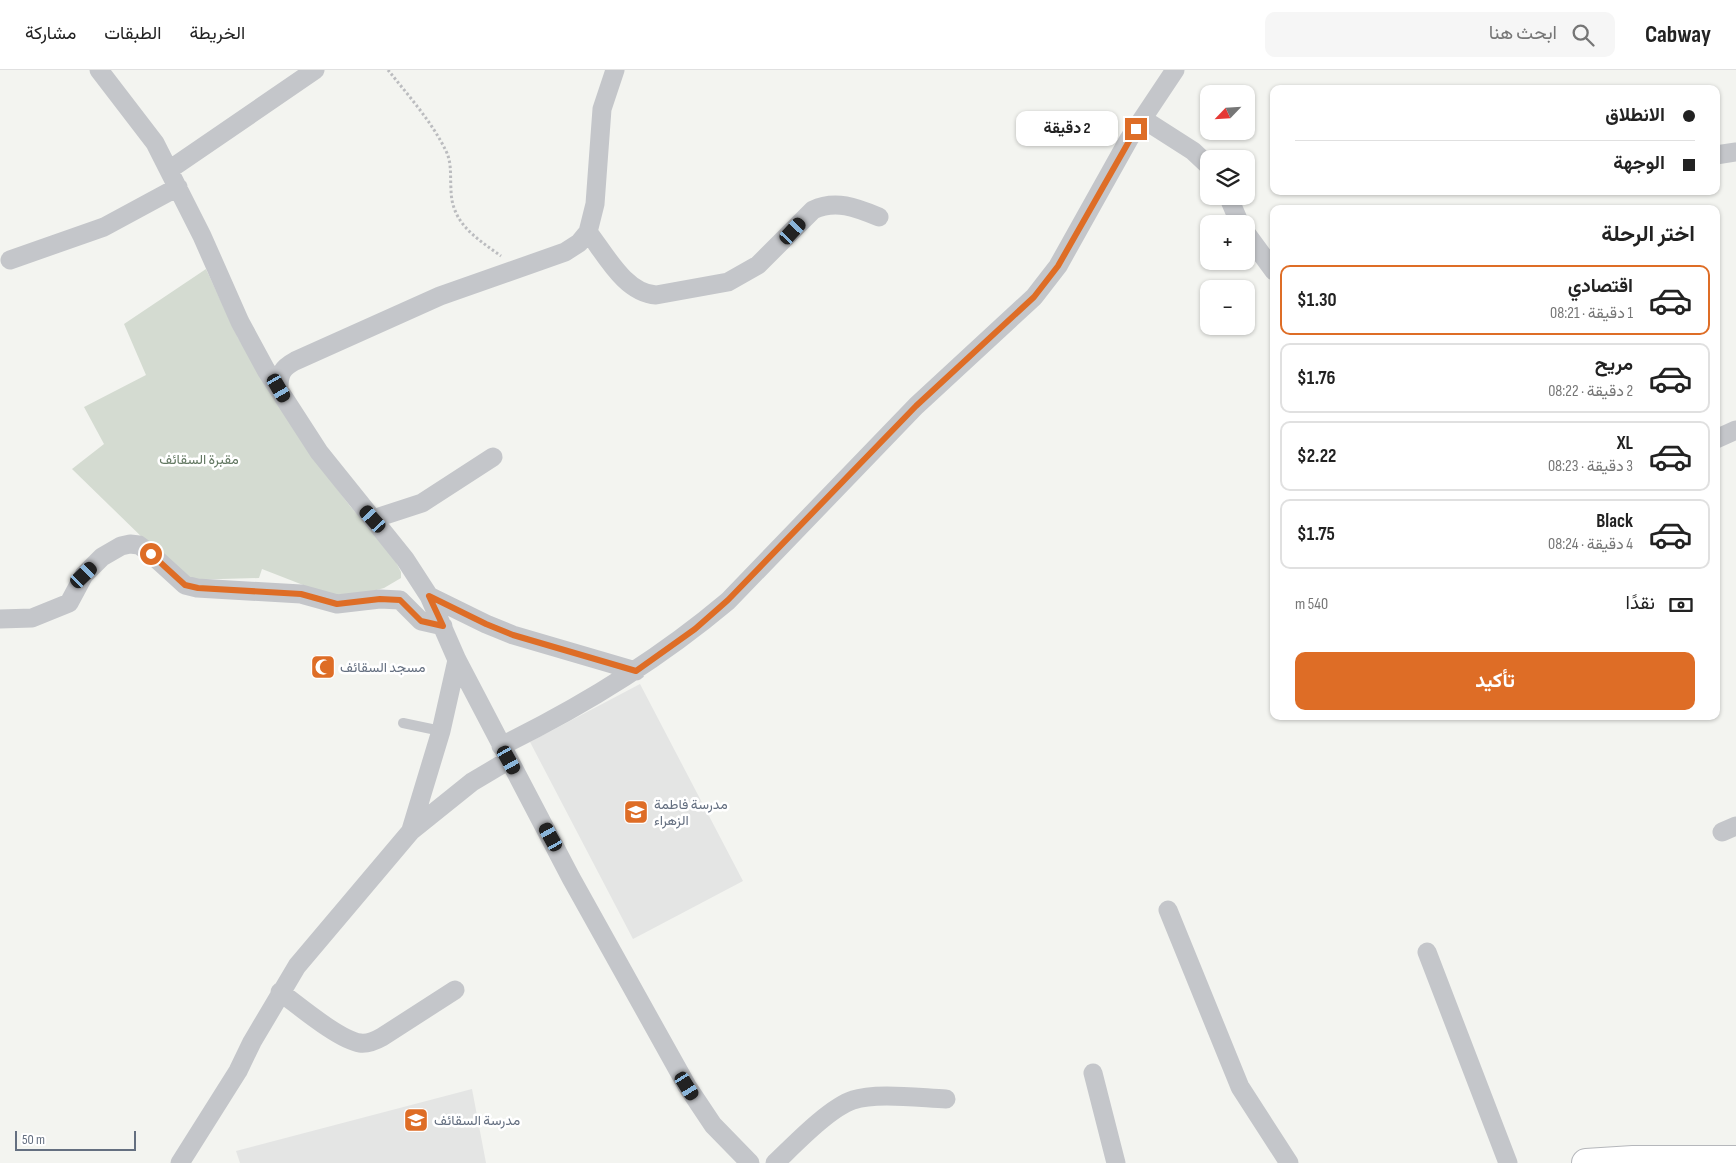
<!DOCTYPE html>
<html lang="ar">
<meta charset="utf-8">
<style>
body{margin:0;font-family:"Sofia Sans Condensed",Vazirmatn,sans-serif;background:#f6f6f6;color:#222;direction:rtl;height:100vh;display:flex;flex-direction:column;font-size:19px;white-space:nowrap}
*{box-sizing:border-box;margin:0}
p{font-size:16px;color:#767676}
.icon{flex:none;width:28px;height:28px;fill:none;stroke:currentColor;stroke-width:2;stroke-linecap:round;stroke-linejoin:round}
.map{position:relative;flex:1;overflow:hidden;direction:ltr}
.panel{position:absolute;left:1270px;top:135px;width:450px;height:515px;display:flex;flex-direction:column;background:#fff;border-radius:10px;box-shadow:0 1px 4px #0004;direction:rtl}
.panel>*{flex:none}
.guide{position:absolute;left:1270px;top:15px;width:450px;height:110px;border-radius:10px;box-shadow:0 1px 4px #0004;direction:rtl;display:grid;align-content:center;height:110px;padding:0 25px;background:#fff}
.needle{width:32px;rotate:245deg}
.fabs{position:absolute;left:1200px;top:15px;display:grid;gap:10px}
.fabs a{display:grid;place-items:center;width:55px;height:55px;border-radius:10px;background:#fff;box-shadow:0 1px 4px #0004;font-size:25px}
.scale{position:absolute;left:15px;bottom:12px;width:121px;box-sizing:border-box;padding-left:5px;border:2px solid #646f80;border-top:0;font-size:14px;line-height:18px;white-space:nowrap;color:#646f80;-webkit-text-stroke:4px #fff;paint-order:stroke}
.end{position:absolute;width:22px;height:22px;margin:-11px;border:6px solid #de6d26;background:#fff;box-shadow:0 0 0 2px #fff}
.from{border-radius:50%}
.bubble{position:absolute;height:35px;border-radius:10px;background:#fff;box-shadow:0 1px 4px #0004;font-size:16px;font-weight:700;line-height:35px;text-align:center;direction:rtl}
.car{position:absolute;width:15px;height:30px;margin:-15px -8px;border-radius:6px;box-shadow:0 0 4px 1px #0007;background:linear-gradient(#222 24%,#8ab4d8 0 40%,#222 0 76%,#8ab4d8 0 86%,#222 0)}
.guide b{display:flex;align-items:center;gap:18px;height:48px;font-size:19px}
.guide b+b{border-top:1px solid #e0e0e0}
.guide i{width:12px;height:12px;background:#222}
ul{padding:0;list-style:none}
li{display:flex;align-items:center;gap:15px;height:70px;margin:0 10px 8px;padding:0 15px;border:2px solid #e0e0e0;border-radius:10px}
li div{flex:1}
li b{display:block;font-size:19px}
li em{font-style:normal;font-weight:700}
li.selected{border-color:#de6d26}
li>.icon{width:45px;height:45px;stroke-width:1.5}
h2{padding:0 25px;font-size:22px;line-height:60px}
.pay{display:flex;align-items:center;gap:12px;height:55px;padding:0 25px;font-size:19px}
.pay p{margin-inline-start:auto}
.action{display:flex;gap:10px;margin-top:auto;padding:10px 25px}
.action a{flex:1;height:58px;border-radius:10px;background:#de6d26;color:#fff;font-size:20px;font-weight:700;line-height:58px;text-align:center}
header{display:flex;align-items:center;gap:30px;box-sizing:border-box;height:70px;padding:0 25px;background:#fff;border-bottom:1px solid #e0e0e0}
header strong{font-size:24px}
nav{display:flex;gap:28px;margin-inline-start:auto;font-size:18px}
.search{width:350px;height:45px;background:#f6f6f6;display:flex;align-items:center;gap:12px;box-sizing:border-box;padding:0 18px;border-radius:10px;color:#767676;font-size:19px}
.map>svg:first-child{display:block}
.built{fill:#e4e5e4}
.green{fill:#d4dbd1}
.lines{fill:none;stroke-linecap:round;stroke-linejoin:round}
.primary-casing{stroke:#b5b7bb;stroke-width:30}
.path{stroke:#bbbcbf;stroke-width:3;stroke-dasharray:2.5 2.5;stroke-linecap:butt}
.lane{stroke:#c4c6ca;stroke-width:10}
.street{stroke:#c4c6ca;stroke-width:19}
.primary{stroke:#fff;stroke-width:28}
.route{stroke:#de6d26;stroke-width:6}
.labels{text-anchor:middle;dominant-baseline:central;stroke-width:5;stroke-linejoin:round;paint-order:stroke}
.park-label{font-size:14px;fill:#637862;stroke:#fff}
.poi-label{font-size:14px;fill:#646f80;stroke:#fff;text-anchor:start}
</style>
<header>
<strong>Cabway</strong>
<div class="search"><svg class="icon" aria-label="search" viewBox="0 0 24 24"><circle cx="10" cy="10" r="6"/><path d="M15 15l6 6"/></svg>ابحث هنا</div>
<nav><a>الخريطة</a><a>الطبقات</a><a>مشاركة</a></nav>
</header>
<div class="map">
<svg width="1736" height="1093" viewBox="0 0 1736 1093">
<rect width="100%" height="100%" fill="#f3f4f0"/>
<path class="built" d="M640,614L743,811L633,869L530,672Z
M472,1019L486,1093H240L236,1081Z"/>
<path class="green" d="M206,199L238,268L316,391L350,436L392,484L401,502V508L384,518L362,524L334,527L262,499L259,508L186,510L72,399L104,374L84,337L146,305L124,254Z"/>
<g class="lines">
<defs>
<path id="primary" d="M1586,1093L1633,1090H1736"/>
</defs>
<use href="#primary" class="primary-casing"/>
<path class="path" d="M388,0C408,25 432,52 446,81C452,93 450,106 451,119C451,153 476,168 501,186"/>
<path class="lane" d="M403,653L441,661"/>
<path class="street" d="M99,0L155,73L202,166L240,252L266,300L319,382L405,489L429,526L457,590L571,808L687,1016L713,1055L750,1093
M1143,49L1193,81L1209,96
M1716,85L1736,82
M169,100L315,0
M1228,126L1240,154
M588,162C606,185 625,223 656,225L728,212L758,195L813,140C836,129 857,138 879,147
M1246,163L1274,201
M10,190L104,157L178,117
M279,318C279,304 282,298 295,291L440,226L565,182L579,173L588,162L595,134L602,39L615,0
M1716,369L1736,360
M373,449L422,433L493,387
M429,526L486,554L513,565L636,601
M0,549L32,548L69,533L84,505L102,487L121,476L130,474L139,475L151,484L185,515L197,518L301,524L337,534L380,529L400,530L421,551L443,556
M501,676C583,636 658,590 728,531L916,336L1034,227L1058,196L1129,69L1175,0
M411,760L441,661L457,590
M1722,762L1736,756
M1168,840L1240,1017L1289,1093
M1427,882L1508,1093
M280,922C298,935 339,970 360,973C368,974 375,971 382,967L455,920
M1093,1003L1116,1093
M180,1093L238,1001L252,972L297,896L411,761L472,712L509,690
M775,1093C794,1075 829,1038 853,1030C875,1022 921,1028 946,1029"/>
<use href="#primary" class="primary"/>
</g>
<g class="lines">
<path class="route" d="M151,484L185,515L198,518L301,524L337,534L380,529L400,530L421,551L443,556L429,526L486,554L513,565L636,601L695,559L728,530L916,336L1034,227L1058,196L1136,59"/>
</g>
<defs>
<symbol id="mosque-square" viewBox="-11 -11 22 22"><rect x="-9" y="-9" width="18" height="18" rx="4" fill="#de6d26" stroke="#fff"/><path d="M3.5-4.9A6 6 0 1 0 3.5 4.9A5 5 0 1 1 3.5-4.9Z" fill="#fff"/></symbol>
<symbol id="school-square" viewBox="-11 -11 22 22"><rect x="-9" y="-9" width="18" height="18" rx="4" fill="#de6d26" stroke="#fff"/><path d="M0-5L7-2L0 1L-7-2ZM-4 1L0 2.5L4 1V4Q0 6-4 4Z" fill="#fff"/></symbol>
</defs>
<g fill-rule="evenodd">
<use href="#mosque-square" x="309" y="583" width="28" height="28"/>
<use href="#school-square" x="622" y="728" width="28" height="28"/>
<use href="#school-square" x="402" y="1036" width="28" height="28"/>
</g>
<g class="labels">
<g class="park-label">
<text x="199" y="389">مقبرة السقائف</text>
</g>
<g class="poi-label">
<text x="340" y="597">مسجد السقائف</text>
<text x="654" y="734">مدرسة فاطمة<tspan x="654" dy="16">الزهراء</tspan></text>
<text x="434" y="1050">مدرسة السقائف</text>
</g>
</g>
</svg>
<div class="fabs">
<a><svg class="needle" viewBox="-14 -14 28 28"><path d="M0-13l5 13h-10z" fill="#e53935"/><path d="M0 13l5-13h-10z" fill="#767676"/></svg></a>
<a><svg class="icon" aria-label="layers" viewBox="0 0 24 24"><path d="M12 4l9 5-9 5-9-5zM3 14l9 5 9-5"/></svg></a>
<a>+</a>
<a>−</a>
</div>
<div class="scale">50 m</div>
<i class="end from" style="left:151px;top:484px"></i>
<i class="end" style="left:1136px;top:59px"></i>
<div class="bubble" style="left:1016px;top:41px;width:102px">2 دقيقة</div>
<i class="car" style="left:793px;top:161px;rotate:43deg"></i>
<i class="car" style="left:279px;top:318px;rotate:150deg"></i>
<i class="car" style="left:373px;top:449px;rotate:318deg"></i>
<i class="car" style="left:84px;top:505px;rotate:46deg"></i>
<i class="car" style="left:509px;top:690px;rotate:151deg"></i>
<i class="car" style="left:551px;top:767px;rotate:331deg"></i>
<i class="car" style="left:687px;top:1016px;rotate:148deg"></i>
<div class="guide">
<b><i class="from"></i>الانطلاق</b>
<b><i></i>الوجهة</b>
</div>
<section class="panel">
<h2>اختر الرحلة</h2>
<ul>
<li class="selected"><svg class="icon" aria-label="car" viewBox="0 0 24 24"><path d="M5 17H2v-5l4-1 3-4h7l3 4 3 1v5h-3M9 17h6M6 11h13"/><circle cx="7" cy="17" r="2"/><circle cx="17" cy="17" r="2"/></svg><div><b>اقتصادي</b><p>1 دقيقة · 08:21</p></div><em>$1.30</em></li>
<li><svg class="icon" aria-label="car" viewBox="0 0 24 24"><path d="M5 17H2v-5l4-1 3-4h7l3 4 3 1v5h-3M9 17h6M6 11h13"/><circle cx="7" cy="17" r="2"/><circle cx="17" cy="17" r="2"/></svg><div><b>مريح</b><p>2 دقيقة · 08:22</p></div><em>$1.76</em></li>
<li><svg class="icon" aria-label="car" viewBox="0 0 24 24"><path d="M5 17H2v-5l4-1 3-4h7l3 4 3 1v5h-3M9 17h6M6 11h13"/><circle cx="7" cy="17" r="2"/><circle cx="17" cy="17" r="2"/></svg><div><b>XL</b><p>3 دقيقة · 08:23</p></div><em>$2.22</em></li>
<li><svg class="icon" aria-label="car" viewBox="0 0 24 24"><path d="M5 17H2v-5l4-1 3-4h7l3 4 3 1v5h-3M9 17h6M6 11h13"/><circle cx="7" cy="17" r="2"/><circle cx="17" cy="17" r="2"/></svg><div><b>Black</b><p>4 دقيقة · 08:24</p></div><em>$1.75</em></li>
</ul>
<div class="pay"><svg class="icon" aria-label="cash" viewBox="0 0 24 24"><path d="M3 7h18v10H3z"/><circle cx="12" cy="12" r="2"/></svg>نقدًا<p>540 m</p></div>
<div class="action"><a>تأكيد</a></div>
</section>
</div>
